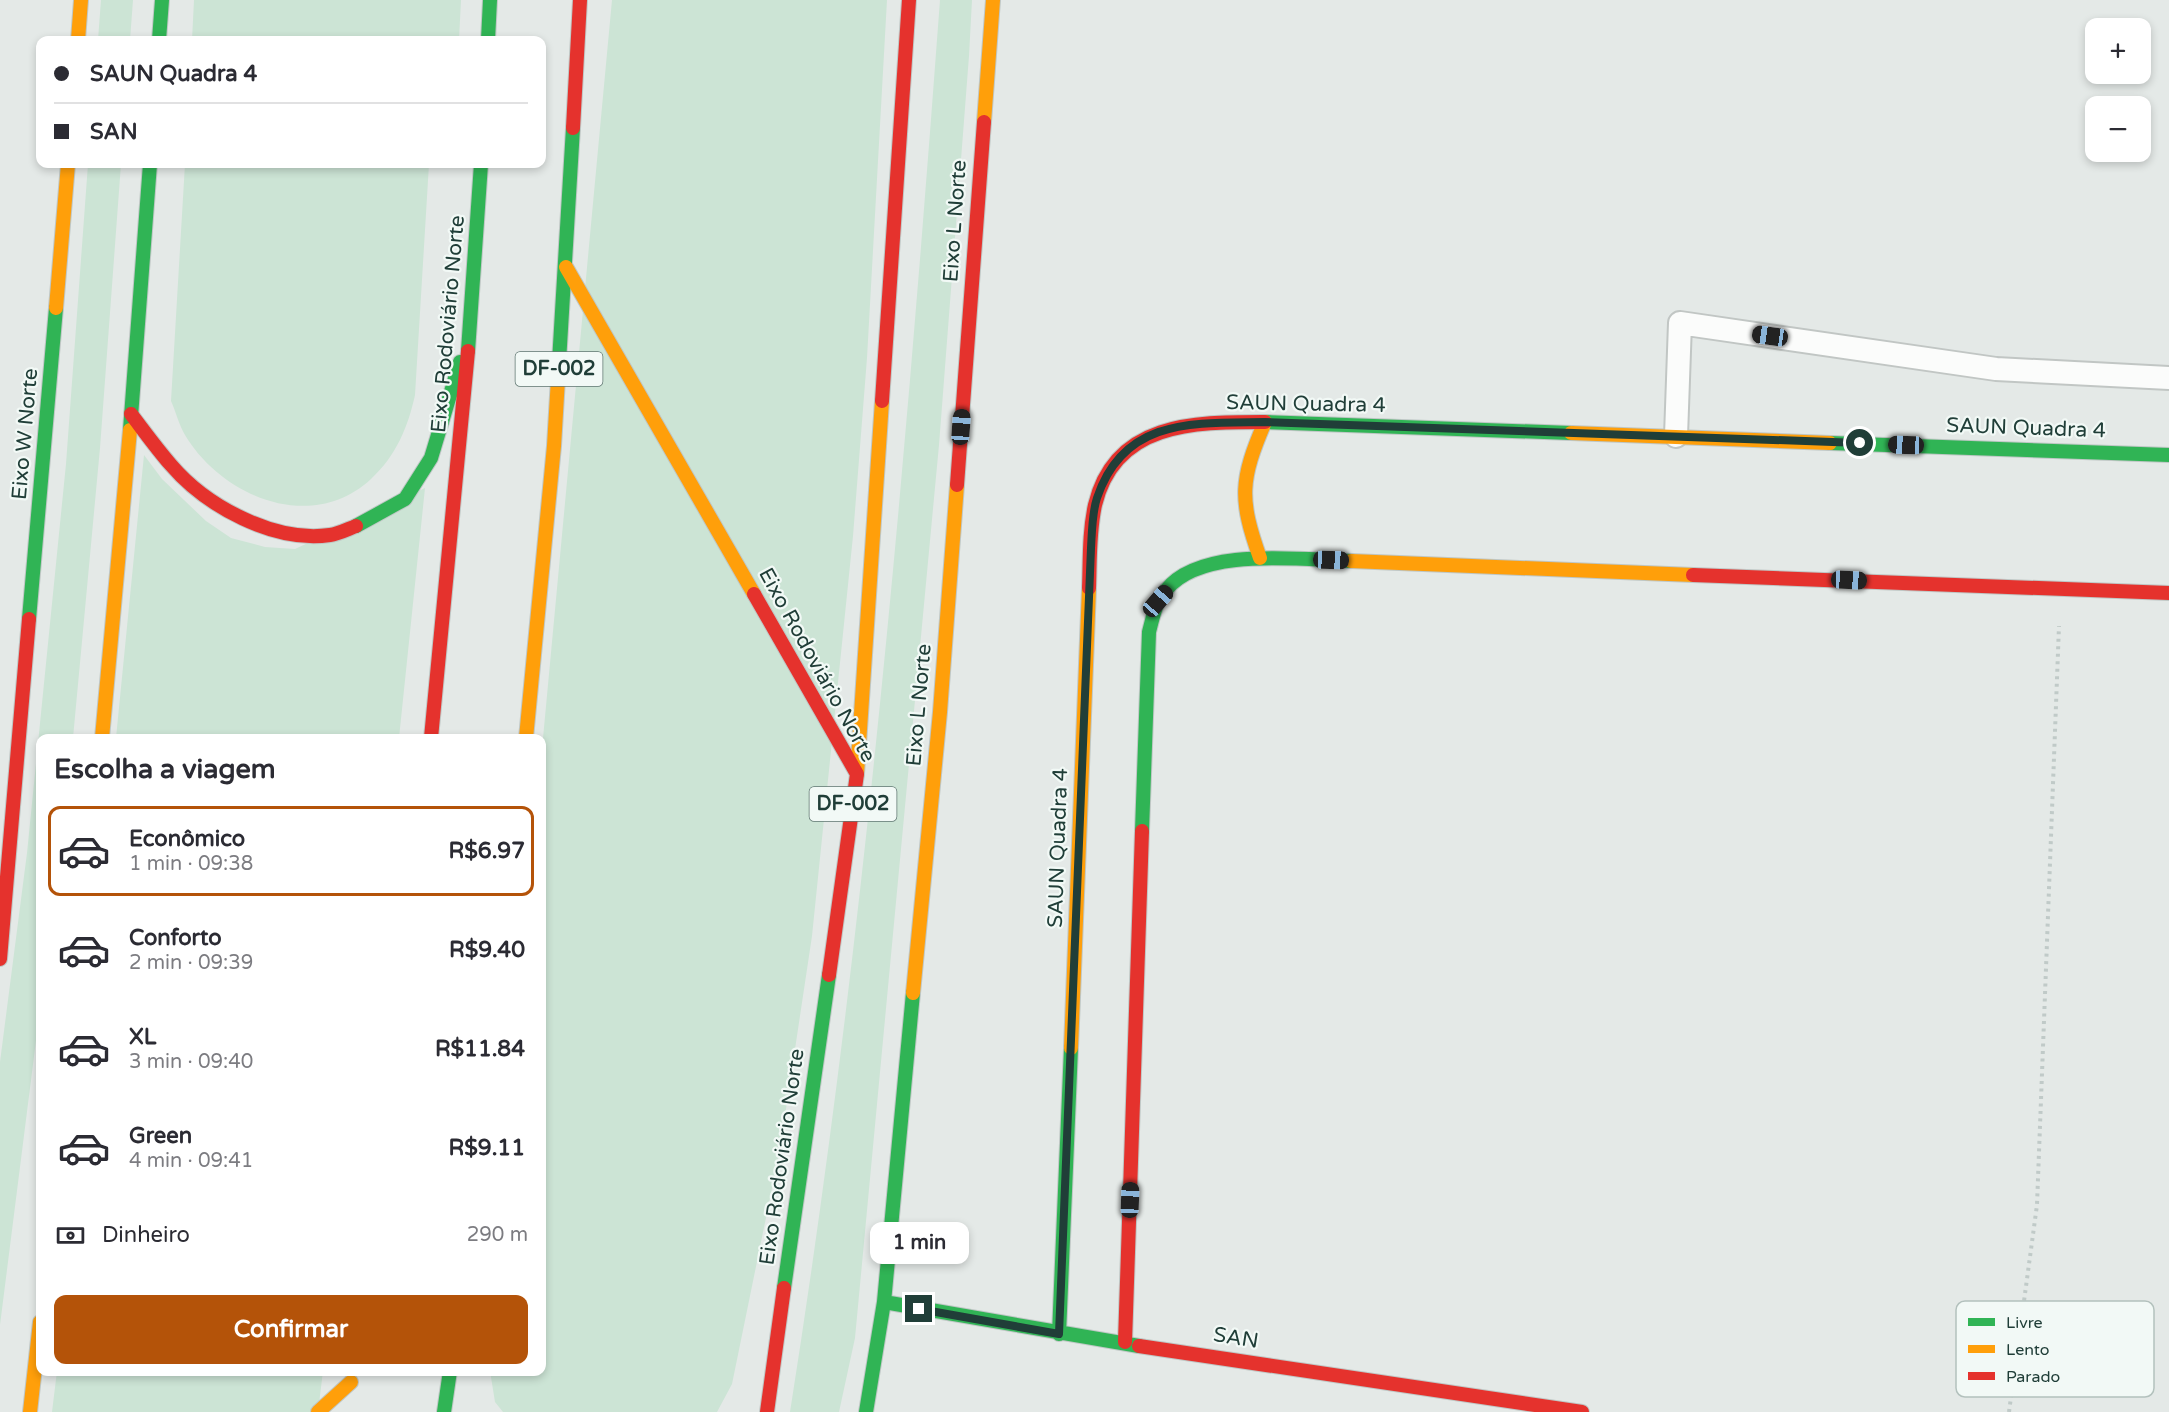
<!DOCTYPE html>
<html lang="pt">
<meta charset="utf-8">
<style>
body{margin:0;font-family:"Varela Round",sans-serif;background:#f7f7f7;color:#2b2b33;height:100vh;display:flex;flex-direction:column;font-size:22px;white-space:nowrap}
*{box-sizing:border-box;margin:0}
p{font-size:20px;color:#7c7c81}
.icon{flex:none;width:33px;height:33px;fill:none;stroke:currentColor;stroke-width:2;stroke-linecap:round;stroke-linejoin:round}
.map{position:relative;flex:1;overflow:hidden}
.sheet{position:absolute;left:36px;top:734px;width:510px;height:642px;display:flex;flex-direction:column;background:#fff;border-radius:12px;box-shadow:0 3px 9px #0003}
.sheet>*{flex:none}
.guide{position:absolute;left:36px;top:36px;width:510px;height:132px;border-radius:12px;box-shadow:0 3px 9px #0003;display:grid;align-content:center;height:132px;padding:0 18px;background:#fff}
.buttons{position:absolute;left:2085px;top:18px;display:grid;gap:12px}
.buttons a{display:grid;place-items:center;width:66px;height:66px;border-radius:12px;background:#fff;box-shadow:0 3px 9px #0003;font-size:30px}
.end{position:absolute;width:27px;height:27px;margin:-14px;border:8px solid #203e38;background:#fff;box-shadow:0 0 0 3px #fff}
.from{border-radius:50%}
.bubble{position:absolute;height:42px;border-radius:12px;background:#fff;box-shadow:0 3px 9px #0003;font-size:20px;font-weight:700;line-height:42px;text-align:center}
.car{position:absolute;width:18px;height:36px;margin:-18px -9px;border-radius:8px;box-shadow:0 0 4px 2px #0007;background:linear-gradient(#222 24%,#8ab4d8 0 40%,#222 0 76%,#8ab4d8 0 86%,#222 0)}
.guide b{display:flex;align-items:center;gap:21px;height:57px;font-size:22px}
.guide b+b{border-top:2px solid #e1e1e2}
.guide i{width:15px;height:15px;background:#2b2b33}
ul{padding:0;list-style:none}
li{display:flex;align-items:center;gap:18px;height:90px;margin:0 12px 9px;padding:0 6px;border:3px solid transparent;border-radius:12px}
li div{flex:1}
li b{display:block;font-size:22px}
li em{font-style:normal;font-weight:700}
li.active{border-color:#b45309}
li>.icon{width:54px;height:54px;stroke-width:1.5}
h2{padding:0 18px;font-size:27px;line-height:72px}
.pay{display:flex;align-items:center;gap:15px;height:66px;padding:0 18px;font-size:22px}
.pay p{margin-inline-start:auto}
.button{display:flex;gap:12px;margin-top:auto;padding:12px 18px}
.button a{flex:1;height:69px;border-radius:12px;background:#b45309;color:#fff;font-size:24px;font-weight:700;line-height:69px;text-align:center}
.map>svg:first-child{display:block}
.green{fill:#cce4d5}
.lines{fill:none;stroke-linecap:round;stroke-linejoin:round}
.lane-casing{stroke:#c1c6c4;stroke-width:26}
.fast-casing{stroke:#bfc7c5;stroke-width:16}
.slow-casing{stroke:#bfc7c5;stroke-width:16}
.jam-casing{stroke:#bfc7c5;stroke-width:16}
.path{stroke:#c0cac8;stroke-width:4;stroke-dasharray:3 4.5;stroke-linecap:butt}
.lane{stroke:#fbfcfb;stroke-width:22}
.fast{stroke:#30b455;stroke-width:14}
.slow{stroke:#ff9f0a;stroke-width:14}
.jam{stroke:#e5322d;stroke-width:14}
.route{stroke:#203e38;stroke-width:8}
.labels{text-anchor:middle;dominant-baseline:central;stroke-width:4.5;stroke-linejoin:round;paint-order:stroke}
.shield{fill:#f2f9f6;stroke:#5f7671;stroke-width:1.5}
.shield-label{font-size:20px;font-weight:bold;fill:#203e38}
.street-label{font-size:21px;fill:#203e38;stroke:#f2f9f6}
.key{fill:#f2f9f6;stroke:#b3c1bd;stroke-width:1.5}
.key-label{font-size:16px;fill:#203e38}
</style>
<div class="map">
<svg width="2169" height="1412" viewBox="0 0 2169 1412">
<rect width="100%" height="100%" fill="#e4e9e7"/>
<path class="green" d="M101,0H133L130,40H98Z
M194,0H461L459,40H192Z
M612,0H887L867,358L853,536L812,936L780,1149L732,1384L717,1412H503L495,1402L490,1371H542V749Z
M940,0H972L969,56L939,445L855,1338L839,1412H790C864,944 905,472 940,0Z
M88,164H121L100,448L73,738H40V1009L0,1325V1062L27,853L66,464Z
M185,164H429L415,395C408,427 396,456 371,479C312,534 222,497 185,435C179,425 176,412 171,401Z
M144,455L162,479L206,521L231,538L265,547L295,549L425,488L399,738H116Z
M57,1371H323L318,1412H52Z"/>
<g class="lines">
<defs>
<path id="lane" d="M1676,436L1680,323L1996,369L2169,378"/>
<path id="fast" d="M159,40L162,0
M488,40L490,0
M468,351L481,164
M559,362L573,128
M1265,422L1571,433
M130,430L150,164
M1830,443L2169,455
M356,526L405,499L431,458L460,362
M29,619L56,308
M1142,831L1149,632C1153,617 1155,603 1166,590C1201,546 1300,560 1351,561
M784,1288L829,975
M884,1302L1139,1346
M1059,1334L1071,1048
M444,1412L450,1371
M866,1412L884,1302L913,993"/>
<path id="slow" d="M78,40L81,0
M984,122L993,0
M566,267L754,594
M56,308L68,164
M1571,433L1830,443
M1260,558C1239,499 1240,480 1265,422
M1351,561L1693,575
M102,738L130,430
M526,738L554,446L559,362
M857,774L882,401
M913,993L940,712L957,485
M1071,1048L1089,588
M30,1412L40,1322
M318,1412L351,1382"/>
<path id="jam" d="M573,128L580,0
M882,401L909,0
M131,414C144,431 157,449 171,465C206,506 274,543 330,535C338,534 348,529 356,526
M957,485L984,122
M1693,575L2169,593
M1089,588C1090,561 1089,532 1095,505C1115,421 1196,422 1265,422
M754,594L857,774L829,975
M431,738L468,351
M0,959L29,619
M1125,1342L1142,831
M1139,1346L1582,1412
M767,1412L784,1288"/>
</defs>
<use href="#lane" class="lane-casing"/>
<use href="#fast" class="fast-casing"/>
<use href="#slow" class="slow-casing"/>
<use href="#jam" class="jam-casing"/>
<path class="path" d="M2009,1412L2037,1205L2059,626"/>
<use href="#lane" class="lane"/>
<use href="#fast" class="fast"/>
<use href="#slow" class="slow"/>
<use href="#jam" class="jam"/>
</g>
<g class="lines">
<path class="route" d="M919,1309L1059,1334L1091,548C1092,532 1092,513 1097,498C1124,417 1195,423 1265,422L1860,443"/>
</g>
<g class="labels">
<g class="shield">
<rect x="515.5" y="352" width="87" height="34" rx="4.5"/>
<rect x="809.5" y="787" width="87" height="34" rx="4.5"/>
</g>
<g class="shield-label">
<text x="559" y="369">DF-002</text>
<text x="853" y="804">DF-002</text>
</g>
<g class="street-label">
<text transform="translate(955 221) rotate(-86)">Eixo L Norte</text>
<text transform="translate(448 324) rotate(-85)">Eixo Rodoviário Norte</text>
<text transform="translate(1306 404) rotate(1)">SAUN Quadra 4</text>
<text transform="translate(2026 428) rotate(2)">SAUN Quadra 4</text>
<text transform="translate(25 434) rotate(-85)">Eixo W Norte</text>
<text transform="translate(817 665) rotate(61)">Eixo Rodoviário Norte</text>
<text transform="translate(919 705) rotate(-85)">Eixo L Norte</text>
<text transform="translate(1058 848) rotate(-88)">SAUN Quadra 4</text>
<text transform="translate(782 1157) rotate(-82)">Eixo Rodoviário Norte</text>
<text transform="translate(1236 1338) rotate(9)">SAN</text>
</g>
</g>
<rect x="1956" y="1301" width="198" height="96" rx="9" class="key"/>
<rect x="1968" y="1318" width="27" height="8" fill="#30b455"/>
<rect x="1968" y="1345" width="27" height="8" fill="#ff9f0a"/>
<rect x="1968" y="1372" width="27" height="8" fill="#e5322d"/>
<g class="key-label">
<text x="2006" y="1328">Livre</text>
<text x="2006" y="1355">Lento</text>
<text x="2006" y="1382">Parado</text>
</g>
</svg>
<div class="buttons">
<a>+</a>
<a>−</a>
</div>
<i class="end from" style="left:1860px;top:443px"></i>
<i class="end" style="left:919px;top:1309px"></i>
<div class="bubble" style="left:870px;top:1222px;width:99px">1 min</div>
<i class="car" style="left:1770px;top:336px;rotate:278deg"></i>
<i class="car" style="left:961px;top:427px;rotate:4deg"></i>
<i class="car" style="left:1906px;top:445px;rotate:272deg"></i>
<i class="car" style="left:1331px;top:560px;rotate:92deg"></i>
<i class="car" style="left:1849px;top:580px;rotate:93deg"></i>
<i class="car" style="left:1158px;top:601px;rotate:41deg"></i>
<i class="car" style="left:1130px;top:1200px;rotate:2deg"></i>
<div class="guide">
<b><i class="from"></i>SAUN Quadra 4</b>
<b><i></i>SAN</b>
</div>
<section class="sheet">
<h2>Escolha a viagem</h2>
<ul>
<li class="active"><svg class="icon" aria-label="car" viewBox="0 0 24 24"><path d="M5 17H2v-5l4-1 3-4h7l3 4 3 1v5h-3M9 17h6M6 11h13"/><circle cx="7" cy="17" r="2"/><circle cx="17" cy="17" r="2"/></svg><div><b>Econômico</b><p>1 min · 09:38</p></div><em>R$6.97</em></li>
<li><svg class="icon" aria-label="car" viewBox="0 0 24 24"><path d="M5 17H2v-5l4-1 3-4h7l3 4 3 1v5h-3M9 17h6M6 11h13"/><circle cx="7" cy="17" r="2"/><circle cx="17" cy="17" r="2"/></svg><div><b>Conforto</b><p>2 min · 09:39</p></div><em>R$9.40</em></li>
<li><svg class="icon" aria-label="car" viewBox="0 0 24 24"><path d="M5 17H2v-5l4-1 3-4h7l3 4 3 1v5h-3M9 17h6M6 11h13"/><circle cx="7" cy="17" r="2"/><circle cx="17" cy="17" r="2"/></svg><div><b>XL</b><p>3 min · 09:40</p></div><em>R$11.84</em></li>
<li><svg class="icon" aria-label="car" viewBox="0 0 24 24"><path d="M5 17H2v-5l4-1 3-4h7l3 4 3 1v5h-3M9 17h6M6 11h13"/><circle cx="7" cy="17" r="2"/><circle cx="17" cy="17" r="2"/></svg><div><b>Green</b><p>4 min · 09:41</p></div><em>R$9.11</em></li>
</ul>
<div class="pay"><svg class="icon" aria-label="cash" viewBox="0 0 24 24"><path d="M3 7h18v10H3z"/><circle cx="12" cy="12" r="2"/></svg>Dinheiro<p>290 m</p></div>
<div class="button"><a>Confirmar</a></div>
</section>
</div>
